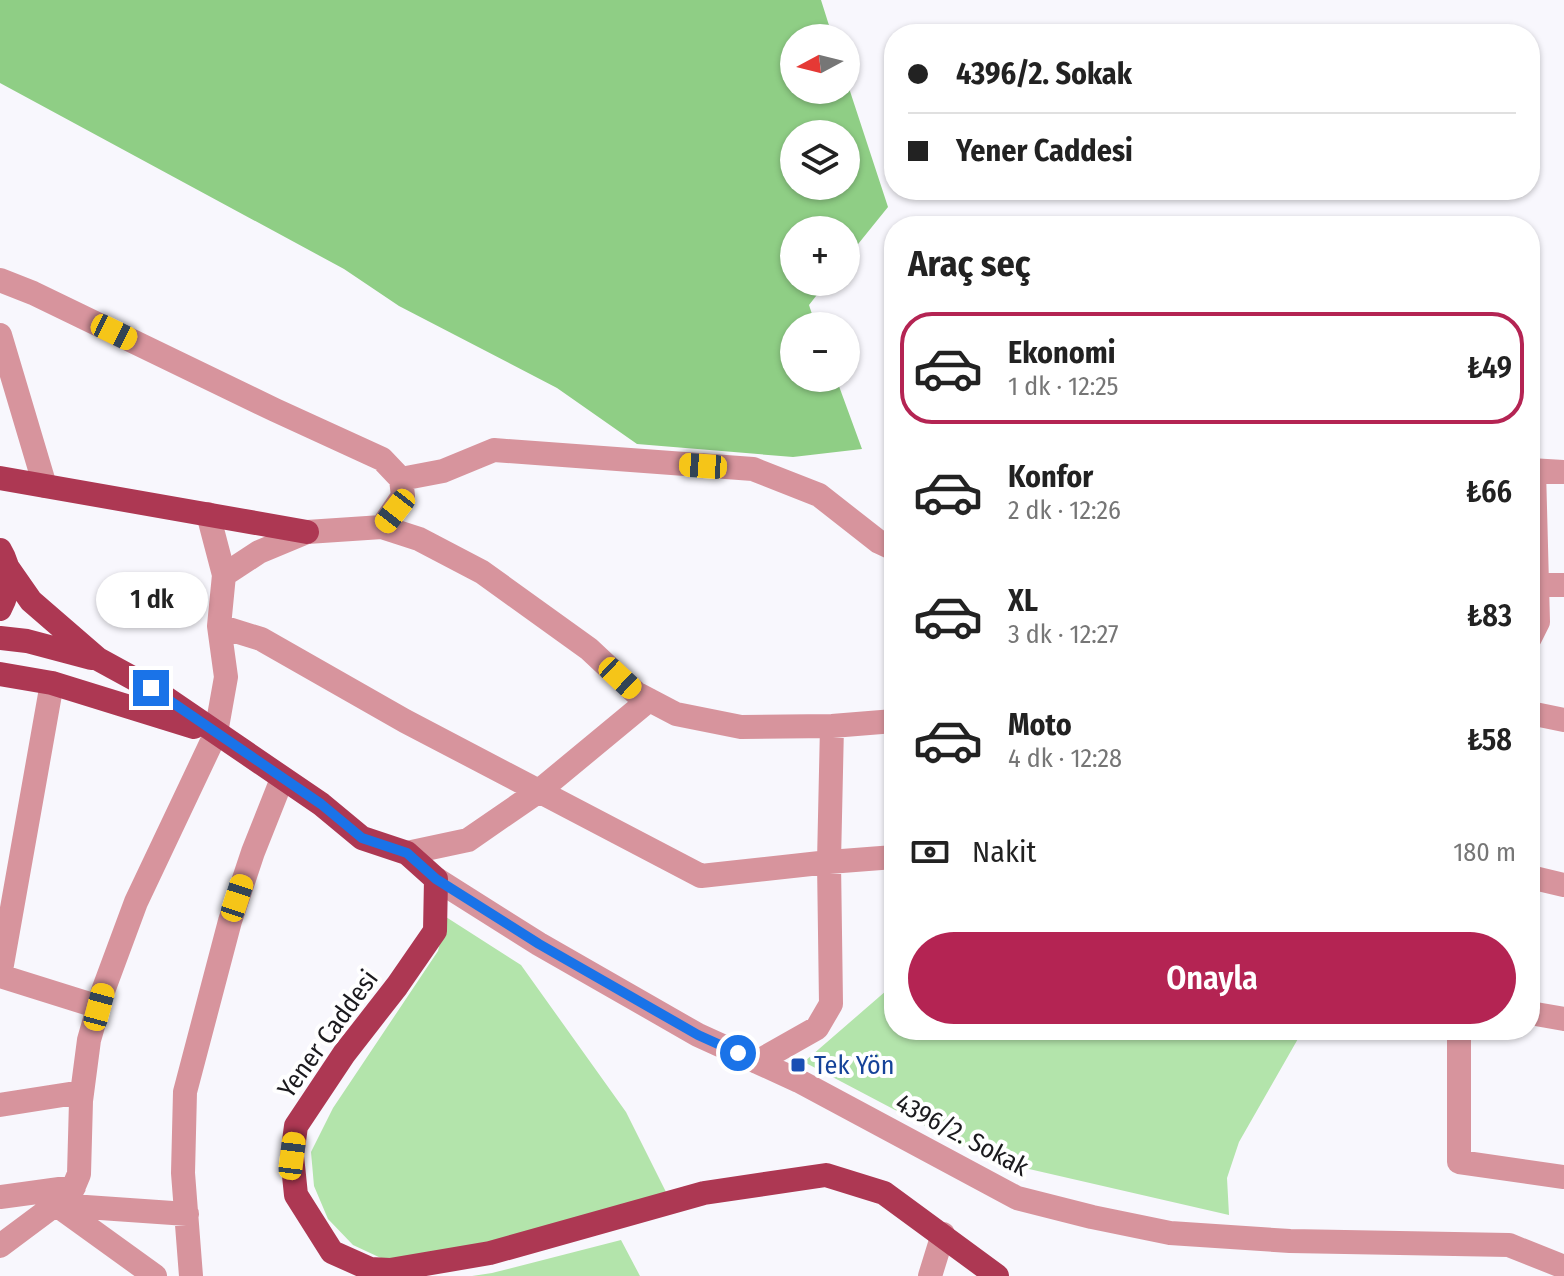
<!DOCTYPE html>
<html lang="tr">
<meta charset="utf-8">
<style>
body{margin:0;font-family:"Fira Sans Condensed",sans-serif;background:#f6f6f6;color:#222;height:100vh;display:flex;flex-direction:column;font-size:30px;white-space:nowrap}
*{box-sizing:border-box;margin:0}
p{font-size:26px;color:#767676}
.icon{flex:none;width:44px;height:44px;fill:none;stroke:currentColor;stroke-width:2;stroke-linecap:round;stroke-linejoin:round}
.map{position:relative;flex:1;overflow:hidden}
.panel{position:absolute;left:884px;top:216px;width:656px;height:824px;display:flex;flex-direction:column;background:#fff;border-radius:32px;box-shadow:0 2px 6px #0004}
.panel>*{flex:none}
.guide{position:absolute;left:884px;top:24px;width:656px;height:176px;border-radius:32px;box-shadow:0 2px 6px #0004;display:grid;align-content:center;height:176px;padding:0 24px;background:#fff}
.needle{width:52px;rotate:263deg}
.controls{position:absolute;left:780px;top:24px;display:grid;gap:16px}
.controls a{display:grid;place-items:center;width:80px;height:80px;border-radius:50%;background:#fff;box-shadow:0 2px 6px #0004;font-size:40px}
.end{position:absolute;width:36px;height:36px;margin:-18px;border:10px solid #1a73e8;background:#fff;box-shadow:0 0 0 4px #fff}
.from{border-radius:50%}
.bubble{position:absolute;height:56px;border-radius:28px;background:#fff;box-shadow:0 2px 6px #0004;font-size:26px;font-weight:600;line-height:56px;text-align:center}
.car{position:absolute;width:24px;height:48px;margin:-24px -12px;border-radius:10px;box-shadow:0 0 6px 2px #0007;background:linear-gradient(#f5c518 24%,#345 0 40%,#f5c518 0 76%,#345 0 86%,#f5c518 0)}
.guide b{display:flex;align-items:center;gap:28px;height:76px;font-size:30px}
.guide b+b{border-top:2px solid #e0e0e0}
.guide i{width:20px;height:20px;background:#222}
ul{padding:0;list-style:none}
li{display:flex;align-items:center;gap:24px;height:112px;margin:0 16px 12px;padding:0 8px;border:4px solid transparent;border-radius:32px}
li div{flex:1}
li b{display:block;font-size:30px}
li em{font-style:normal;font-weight:600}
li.selected{border-color:#b42453}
li>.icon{width:72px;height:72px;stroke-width:1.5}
h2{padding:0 24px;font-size:36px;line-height:96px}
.pay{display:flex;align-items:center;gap:20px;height:88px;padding:0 24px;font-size:30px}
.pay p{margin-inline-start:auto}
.cta{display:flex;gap:16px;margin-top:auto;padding:16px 24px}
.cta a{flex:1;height:92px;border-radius:48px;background:#b42453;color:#fff;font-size:32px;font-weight:600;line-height:92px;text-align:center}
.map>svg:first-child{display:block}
.green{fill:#b3e4ab}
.forest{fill:#8fce85;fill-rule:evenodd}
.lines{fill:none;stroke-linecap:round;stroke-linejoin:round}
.minor{stroke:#d7949d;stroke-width:24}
.major{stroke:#ad3853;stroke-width:24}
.route{stroke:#1a73e8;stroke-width:10}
.transit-dot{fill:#1a4fb4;stroke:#fff;stroke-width:3}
.labels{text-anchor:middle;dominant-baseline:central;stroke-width:8;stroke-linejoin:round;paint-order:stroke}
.street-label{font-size:26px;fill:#1b1a1e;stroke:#fff}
.transit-label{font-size:26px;fill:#164399;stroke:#fff;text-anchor:start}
</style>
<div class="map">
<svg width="1564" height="1276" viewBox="0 0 1564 1276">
<rect width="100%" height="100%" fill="#f8f7fd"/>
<path class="green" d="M446,917L521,965L626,1112L668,1196L469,1250L383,1259L353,1245L328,1219L314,1186L311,1152L333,1108L438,951Z
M894,984V1030H1303L1239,1142L1227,1178L1229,1215L990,1160L804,1062Z
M621,1240L640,1276H472L492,1273Z"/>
<path class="forest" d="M0,0H821L833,38H794V90H846V79L888,207L846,259V230H794V282H827L809,305L816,326H794V378H836L862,449L793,457L637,444L557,388L399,306L344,269L0,83ZM794,134H846V186H794Z"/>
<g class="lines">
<path class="minor" d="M0,280L33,293L275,410L382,459L401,479L403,496L382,527
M0,335L45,486
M1530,470L1564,472
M401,479L443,471L494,450L753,469L819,495L879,542L894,549
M208,514L224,575
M1530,585H1564
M219,626L261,639L405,721L701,876L829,862L832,726
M1530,638L1538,622L1534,470
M1530,713L1564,720
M407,853L468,840L539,791L649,700
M1530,877L1564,885
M436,879L539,944L698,1035L799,1081L1017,1198L1092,1217L1170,1233L1290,1241L1509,1245L1564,1267
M0,976L52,683
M0,976L99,1007
M1530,1013L1564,1019
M1459,1030V1162L1564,1177
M757,1062L817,1028L831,1004L829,862L894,857
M0,1105L82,1092
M0,1197L74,1187
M57,1205L187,1214
M58,1206L155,1276
M0,1246L71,1193L79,1174L81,1101L89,1040L103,991L136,902L216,733L226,677L219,626L224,575L259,552L307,532L382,527L419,539L482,572L589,649L636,693L676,714L741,727L832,726L894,721
M191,1276L183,1173L185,1092L230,921L253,852L282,779
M930,1276L943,1234"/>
<path class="major" d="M0,478L307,532
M0,550C12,570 10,590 0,609
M8,568L31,601L98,659L151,688L321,804L362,838L407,853L436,879L435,931L397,986L344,1054L296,1126L292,1156L296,1195L332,1252L370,1269L390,1270L490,1253L704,1193L826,1175L884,1193L997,1276
M0,638L27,641L91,658
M0,674L52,683L194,727"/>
</g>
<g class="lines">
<path class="route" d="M151,688L321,804L362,838L407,853L436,879L539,944L698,1035L738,1053"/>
</g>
<rect class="transit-dot" x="790" y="1057" width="16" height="16" rx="4"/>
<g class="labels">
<g class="street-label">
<text transform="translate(328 1034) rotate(-54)">Yener Caddesi</text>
<text transform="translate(962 1135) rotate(28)">4396/2. Sokak</text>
</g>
<g class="transit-label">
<text x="814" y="1065">Tek Yön</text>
</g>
</g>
</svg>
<div class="controls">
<a><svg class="needle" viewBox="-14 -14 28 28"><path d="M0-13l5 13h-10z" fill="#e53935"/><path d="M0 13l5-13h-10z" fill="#767676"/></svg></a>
<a><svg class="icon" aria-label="layers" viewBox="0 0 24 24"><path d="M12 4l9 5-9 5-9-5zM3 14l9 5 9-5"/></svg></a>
<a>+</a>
<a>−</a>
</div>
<i class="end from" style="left:738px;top:1053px"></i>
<i class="end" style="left:151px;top:688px"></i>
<div class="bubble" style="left:96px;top:572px;width:112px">1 dk</div>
<i class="car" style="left:114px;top:332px;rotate:116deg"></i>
<i class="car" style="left:703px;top:466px;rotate:274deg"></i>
<i class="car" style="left:395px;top:511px;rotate:218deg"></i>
<i class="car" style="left:620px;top:678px;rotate:133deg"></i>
<i class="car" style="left:237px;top:898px;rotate:18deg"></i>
<i class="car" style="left:99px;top:1007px;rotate:15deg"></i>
<i class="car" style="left:292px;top:1156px;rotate:7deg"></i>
<div class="guide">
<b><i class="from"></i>4396/2. Sokak</b>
<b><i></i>Yener Caddesi</b>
</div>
<section class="panel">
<h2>Araç seç</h2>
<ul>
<li class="selected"><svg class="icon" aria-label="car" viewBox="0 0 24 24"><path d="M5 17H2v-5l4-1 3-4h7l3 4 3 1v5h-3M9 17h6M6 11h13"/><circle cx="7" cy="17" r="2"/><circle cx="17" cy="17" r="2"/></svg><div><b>Ekonomi</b><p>1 dk · 12:25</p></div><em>₺49</em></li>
<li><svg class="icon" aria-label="car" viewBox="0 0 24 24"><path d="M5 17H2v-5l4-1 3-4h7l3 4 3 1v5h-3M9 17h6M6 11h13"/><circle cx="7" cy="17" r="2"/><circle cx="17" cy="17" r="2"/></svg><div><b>Konfor</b><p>2 dk · 12:26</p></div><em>₺66</em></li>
<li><svg class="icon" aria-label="car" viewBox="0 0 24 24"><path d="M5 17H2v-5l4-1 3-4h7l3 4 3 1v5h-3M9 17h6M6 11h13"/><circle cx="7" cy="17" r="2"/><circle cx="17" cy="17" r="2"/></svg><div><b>XL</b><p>3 dk · 12:27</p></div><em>₺83</em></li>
<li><svg class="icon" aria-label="car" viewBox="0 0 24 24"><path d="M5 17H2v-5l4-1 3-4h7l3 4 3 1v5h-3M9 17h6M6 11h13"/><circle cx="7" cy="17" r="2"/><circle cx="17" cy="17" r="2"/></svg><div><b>Moto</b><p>4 dk · 12:28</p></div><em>₺58</em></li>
</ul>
<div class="pay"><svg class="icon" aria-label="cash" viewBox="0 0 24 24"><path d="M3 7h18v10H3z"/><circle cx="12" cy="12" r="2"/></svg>Nakit<p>180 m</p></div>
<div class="cta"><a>Onayla</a></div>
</section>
</div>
